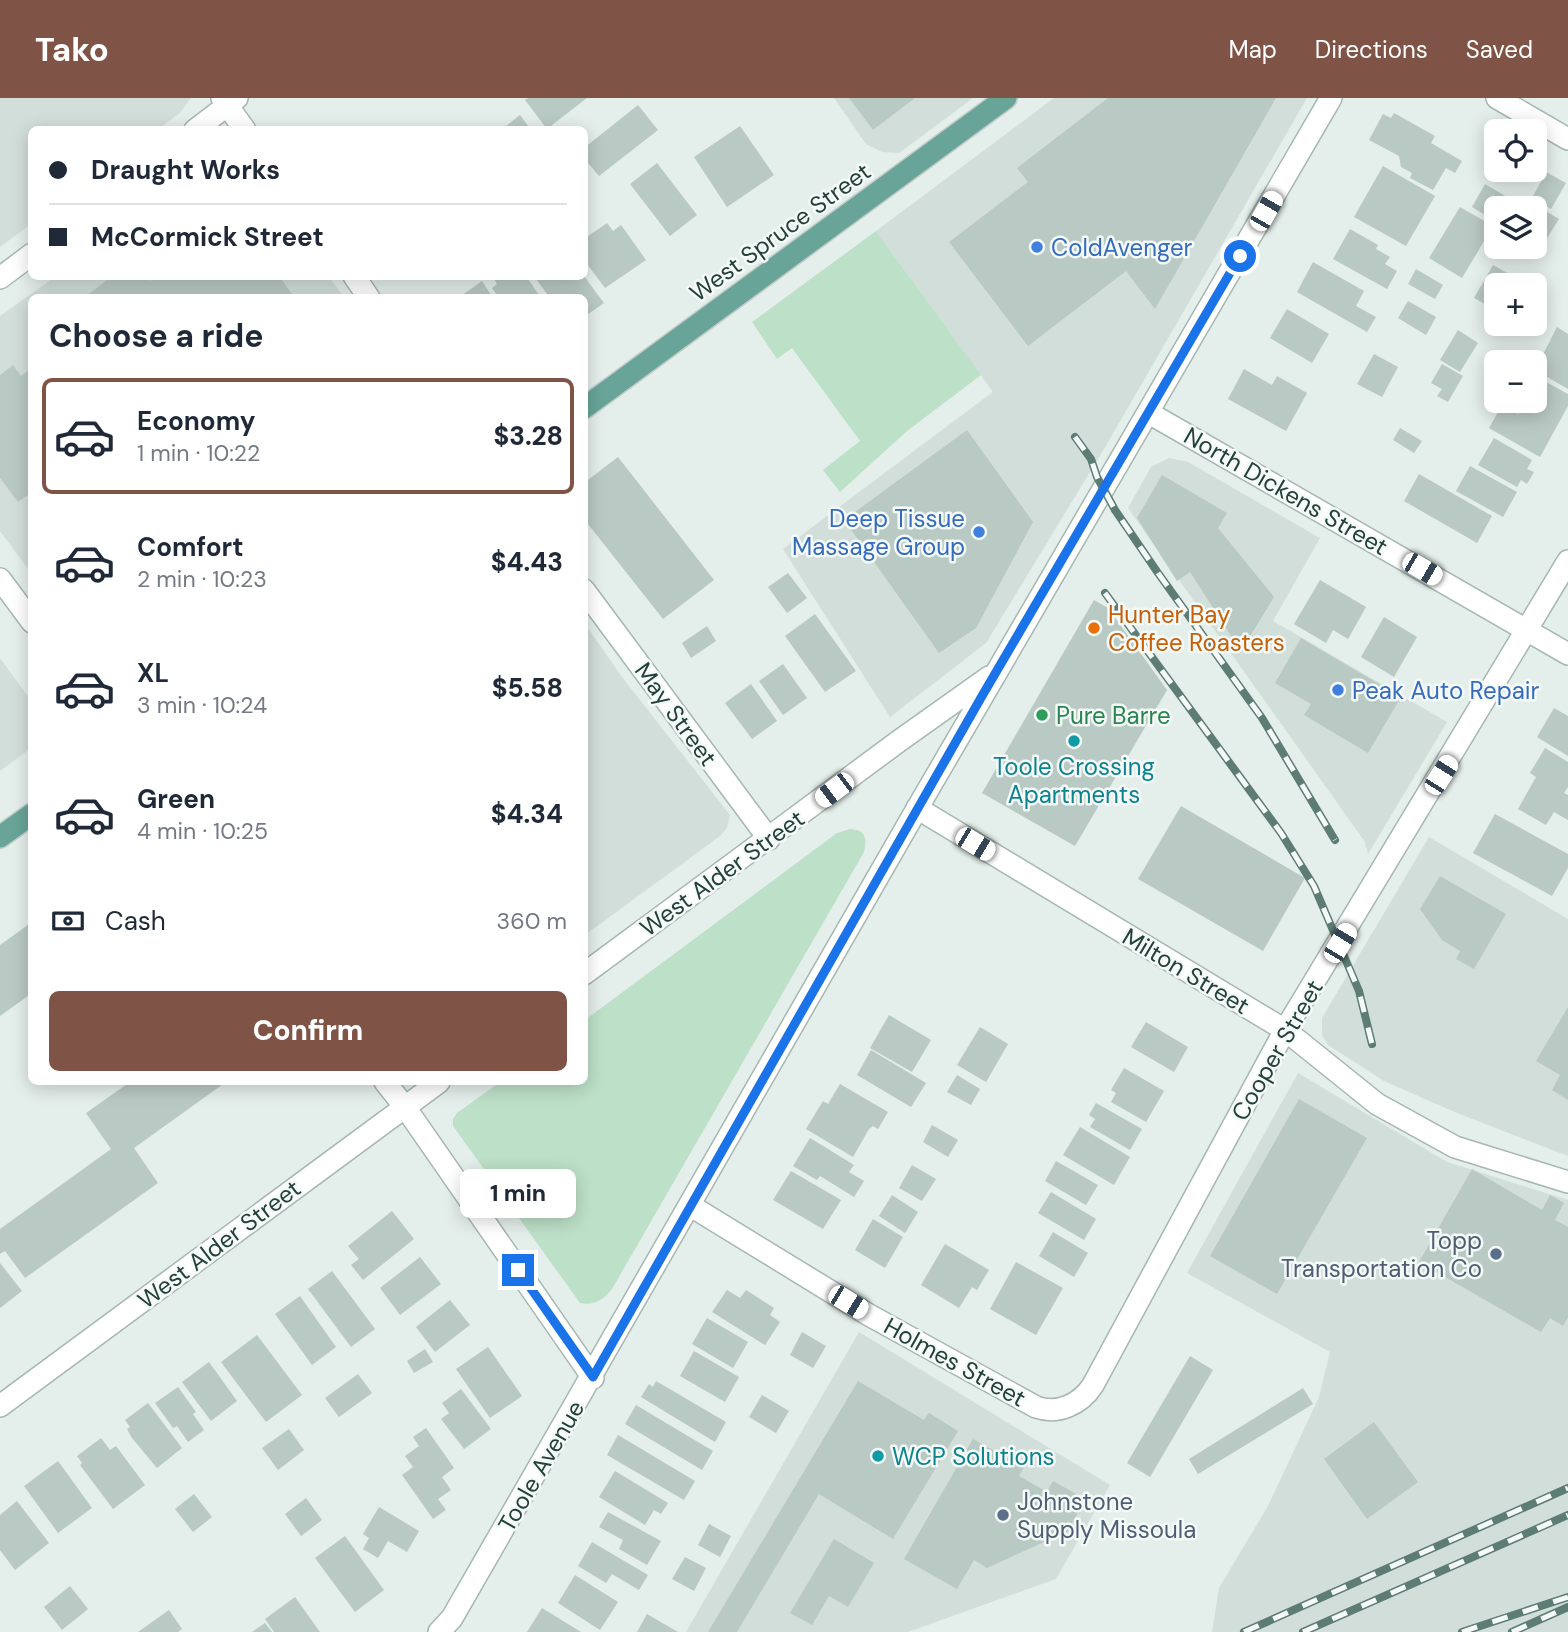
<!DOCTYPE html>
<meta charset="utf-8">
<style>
body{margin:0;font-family:"DM Sans",sans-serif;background:#f6f6f7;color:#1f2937;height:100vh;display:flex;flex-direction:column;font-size:26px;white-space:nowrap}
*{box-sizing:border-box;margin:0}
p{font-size:23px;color:#747a83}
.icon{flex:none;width:38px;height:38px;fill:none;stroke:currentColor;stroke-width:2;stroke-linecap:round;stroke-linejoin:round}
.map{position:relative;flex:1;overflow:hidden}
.details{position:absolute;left:28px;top:196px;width:560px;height:791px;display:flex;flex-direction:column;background:#fff;border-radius:10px;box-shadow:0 4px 18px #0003}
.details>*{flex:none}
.top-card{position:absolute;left:28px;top:28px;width:560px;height:154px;border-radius:10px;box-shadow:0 4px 18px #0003;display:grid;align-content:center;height:154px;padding:0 21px;background:#fff}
.controls{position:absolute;left:1484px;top:21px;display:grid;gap:14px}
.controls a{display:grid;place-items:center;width:63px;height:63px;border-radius:10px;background:#fff;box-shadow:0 4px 18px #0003;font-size:35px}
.end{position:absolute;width:32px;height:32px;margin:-16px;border:9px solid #1a73e8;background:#fff;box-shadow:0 0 0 4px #fff}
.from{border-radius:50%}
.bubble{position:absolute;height:49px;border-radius:10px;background:#fff;box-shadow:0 4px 18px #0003;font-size:23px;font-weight:800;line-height:49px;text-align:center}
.car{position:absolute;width:21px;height:42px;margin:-21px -10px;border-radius:9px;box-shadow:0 0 5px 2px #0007;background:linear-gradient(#fff 24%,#345 0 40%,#fff 0 76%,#345 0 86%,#fff 0)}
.top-card b{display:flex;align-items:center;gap:24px;height:66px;font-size:26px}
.top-card b+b{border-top:2px solid #e0e1e3}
.top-card i{width:18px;height:18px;background:#1f2937}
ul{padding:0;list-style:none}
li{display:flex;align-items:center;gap:21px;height:116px;margin:0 14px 10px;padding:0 7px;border:4px solid transparent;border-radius:10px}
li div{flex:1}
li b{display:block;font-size:26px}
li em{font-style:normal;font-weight:800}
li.selected{border-color:#805347}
li>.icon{width:63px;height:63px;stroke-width:1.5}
h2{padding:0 21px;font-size:32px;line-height:84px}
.pay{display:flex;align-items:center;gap:18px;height:77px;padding:0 21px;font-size:26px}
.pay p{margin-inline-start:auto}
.cta{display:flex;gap:14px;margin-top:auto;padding:14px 21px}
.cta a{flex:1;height:80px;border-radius:10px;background:#805347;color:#fff;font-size:28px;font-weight:800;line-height:80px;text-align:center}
header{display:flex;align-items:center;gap:42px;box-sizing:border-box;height:98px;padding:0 35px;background:#805347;color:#fff}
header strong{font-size:33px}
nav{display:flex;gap:38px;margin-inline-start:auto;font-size:24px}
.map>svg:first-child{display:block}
.built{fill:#d2ded9}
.green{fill:#bde0c8}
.building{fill:#b9c9c3}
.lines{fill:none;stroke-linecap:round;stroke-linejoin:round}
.minor-casing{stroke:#a6b7b2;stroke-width:24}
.major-casing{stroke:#c1cac8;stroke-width:24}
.minor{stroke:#fff;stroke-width:21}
.major{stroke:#68a598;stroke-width:21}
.rail-casing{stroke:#5d7c75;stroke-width:8}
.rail{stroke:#f5faf8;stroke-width:5;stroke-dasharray:16;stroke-linecap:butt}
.route{stroke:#1a73e8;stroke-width:9}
.shop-dot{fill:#3f7fe0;stroke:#f5faf8;stroke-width:2.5}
.food-dot{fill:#e8710a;stroke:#f5faf8;stroke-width:2.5}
.leisure-dot{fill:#2e9e5b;stroke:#f5faf8;stroke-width:2.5}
.culture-dot{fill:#0f9aa8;stroke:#f5faf8;stroke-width:2.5}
.service-dot{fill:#5c6f8a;stroke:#f5faf8;stroke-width:2.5}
.labels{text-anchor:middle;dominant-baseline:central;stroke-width:5;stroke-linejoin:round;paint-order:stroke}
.street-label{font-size:24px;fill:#23413a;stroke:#f5faf8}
.shop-label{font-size:24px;fill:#366cbe;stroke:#f5faf8;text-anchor:start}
.food-label{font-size:24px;fill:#c56008;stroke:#f5faf8;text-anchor:start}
.leisure-label{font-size:24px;fill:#27864d;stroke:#f5faf8;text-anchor:start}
.culture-label{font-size:24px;fill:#0d838f;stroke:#f5faf8}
.service-label{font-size:24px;fill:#4e5e75;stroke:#f5faf8;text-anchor:end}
</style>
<header>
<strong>Tako</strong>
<nav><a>Map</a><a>Directions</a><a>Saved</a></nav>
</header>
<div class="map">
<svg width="1568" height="1534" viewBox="0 0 1568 1534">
<rect width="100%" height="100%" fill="#e4eeea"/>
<path class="built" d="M0,0H191L180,15L158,31L32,32L31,126L0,149Z
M834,0H973L899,55L882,54L866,46Z
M1054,0H1307L1104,351L986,545L890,619L783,451L993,294L876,133Z
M55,179H329L344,199L32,200L31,475L0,433V218Z
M1169,360L1188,364L1320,440L1273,523L1447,624L1368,756L1365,744L1128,410L1151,369Z
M585,526L622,579L730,717L727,730L720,738L585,837Z
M0,560L32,604L31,650L0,673Z
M1429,739L1568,821V1058L1457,1015L1384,983L1328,947L1322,937V920Z
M1298,975L1447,1064L1568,1102V1534H1212L1219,1490L1268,1408L1319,1299L1330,1254L1187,1175Z
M859,1234L1110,1387L1056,1481L908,1534H686Z"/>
<path class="green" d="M876,133L981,277L907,333L840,394L823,372L860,343L792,250L777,261L752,224Z
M850,731C866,732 867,740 864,754L612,1191C603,1202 594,1208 580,1205L453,1028V1021L457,1015L500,984H584L585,922L837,735Z"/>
<path class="building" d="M528,0H587L547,31L525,2Z
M849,0H915L873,32Z
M1108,0H1276L1155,211L1126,173L1028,248L949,144L1028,84L1017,70Z
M638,7L658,32L599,78L584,60V50Z
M1394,15L1435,38L1431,45L1462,63L1455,75L1446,70L1433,92L1410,80L1412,75L1401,69L1399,58L1369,42L1383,16L1391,20Z
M520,17L531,32H501Z
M740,28L774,77L727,109L694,59Z
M657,65L697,117L670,138L630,86Z
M1383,68L1435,98L1406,148L1354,119Z
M1546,74L1566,85L1551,111L1532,100Z
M1485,86L1507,99L1500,110H1496L1493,122L1472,109Z
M1531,104L1559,121L1541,150L1535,146V110H1527Z
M1460,109L1493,128L1462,180L1429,160Z
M607,125L613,133L621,127L646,162L605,190L584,162V141Z
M1350,131L1378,147L1376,151L1390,159L1385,166L1397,173L1387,191L1333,161Z
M1313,164L1364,193L1356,208L1376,219L1367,234L1297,194Z
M1493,167L1516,180L1512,187H1496V212L1474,200Z
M1416,171L1443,187L1435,201L1408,186Z
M112,178H147L150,183L156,178H279L292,196L287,200H84Z
M492,178H526L541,200H499L492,190L497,186Z
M534,178H584L604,205L584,219V200H550Z
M482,183L493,200H458Z
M1408,203L1436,219L1426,237L1398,220Z
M1287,211L1329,236L1312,265L1270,240Z
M1557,229L1568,236V291L1535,272Z
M1458,232L1478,245L1460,274L1440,262Z
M1374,256L1398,269L1382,299L1357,286Z
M1442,266L1463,278L1448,304L1437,298L1442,291L1431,285Z
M13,267L21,278L32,270V394L18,404L0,380V277Z
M1244,271L1272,287L1277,278L1307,295L1286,333L1228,301Z
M1535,278L1568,296V308L1540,359L1489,330L1502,307L1518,316L1523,307L1516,303H1535Z
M1400,330L1422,343L1414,355L1393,342Z
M967,332L1033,424L976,530L939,555L844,422Z
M1494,340L1532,362L1527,371L1534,374L1527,386L1521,382L1517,389L1478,367Z
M618,359L714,482L663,521L584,421V385Z
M1470,368L1517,394L1503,419L1456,393Z
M1419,376L1492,418L1477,445L1404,403Z
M1162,377L1227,415L1218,430L1274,499L1241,553L1190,474L1177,483L1137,420Z
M788,475L807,500L787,515L768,489Z
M1320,482L1366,509L1348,541L1333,532L1326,545L1294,526Z
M1094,502L1108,510L1167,592L1075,748L982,695Z
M815,516L856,573L825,594L785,538Z
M1384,519L1417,539L1394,579L1361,559Z
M707,528L716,543L691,560L682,545Z
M1301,540L1401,599L1368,655L1304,617L1311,606L1275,585Z
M783,566L807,600L783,617L759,583Z
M751,586L777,623L752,641L725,605Z
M1554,610L1568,618V658L1537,639Z
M1545,650L1568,664V689L1564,695L1568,697V722L1554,714L1546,727L1518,711L1536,679L1530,675Z
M1181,708L1305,780L1263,853L1138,781Z
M1495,716L1568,756V770L1552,798L1473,755Z
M1440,778L1506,816L1474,871L1456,861L1460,853L1442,842L1420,811Z
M32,824V895L0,918V847Z
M1568,909V1002L1552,992L1560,977L1536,963Z
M889,917L931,942L912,974L870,950Z
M1146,924L1188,949L1174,974L1131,949Z
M980,929L1008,946L986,984L957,967Z
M871,952L926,985L911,1009L857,977Z
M1124,970L1164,993L1146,1024L1111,1004L1116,995L1111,992Z
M957,977L980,991L971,1007L947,994Z
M130,984H226L134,1050L158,1085L25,1180L5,1153L0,1156V1131L111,1051L86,1015Z
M840,986L888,1014L878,1031L873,1028L869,1031L853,1059L806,1031L823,1003L828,1006Z
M1299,1001L1367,1040L1277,1196L1210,1158Z
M1096,1005L1142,1031L1130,1052L1090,1029L1095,1021L1089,1017Z
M932,1027L958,1042L948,1059L923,1044Z
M1080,1029L1130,1059L1114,1087L1063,1057Z
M810,1040L854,1067L849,1074L864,1083L854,1099L820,1078L817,1082L793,1068Z
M1056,1063L1098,1087L1086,1107L1045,1083Z
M912,1067L936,1081L922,1103L899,1090Z
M1472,1071L1542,1112L1550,1097L1564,1105L1555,1122L1568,1129V1219L1563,1228L1550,1220L1541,1234L1419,1164Z
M791,1073L841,1102L823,1131L773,1102Z
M1051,1094L1096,1121L1084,1142L1038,1115Z
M892,1097L918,1114L905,1135L879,1118Z
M392,1113L414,1141L363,1182L351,1167L359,1161L348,1148Z
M873,1121L903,1139L885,1170L855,1152Z
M1053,1134L1088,1155L1074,1179L1039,1158Z
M945,1146L989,1172L977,1192L972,1189L959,1210L921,1187Z
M420,1159L441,1186L400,1217L380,1190Z
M1016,1164L1063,1190L1036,1237L990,1211Z
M0,1165L22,1193L0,1210Z
M332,1173L375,1231L351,1249L308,1191Z
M727,1192L740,1200L746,1192L774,1210L770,1217L780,1224L765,1247L712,1214Z
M300,1198L336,1249L312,1267L275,1216Z
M450,1202L470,1227L435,1254L416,1229Z
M707,1220L748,1244L733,1270L692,1246Z
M802,1234L826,1248L813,1270L790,1257Z
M257,1237L302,1297L266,1324L221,1264Z
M488,1249L522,1298L490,1320L456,1271Z
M425,1251L433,1264L414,1275L407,1263Z
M694,1253L739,1279L725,1304L680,1278Z
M1190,1258L1213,1272L1150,1379L1127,1365Z
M209,1264L237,1303L211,1323L182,1284Z
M358,1276L372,1295L339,1319L325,1300Z
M656,1283L726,1324L715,1344L641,1299L649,1286L653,1289Z
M858,1283L924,1322L929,1315L958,1333L893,1441L819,1396L737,1534H708Z
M178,1289L196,1314L193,1316L204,1332L188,1344L177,1328L173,1330L155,1305Z
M1303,1290L1313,1306L1198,1376L1189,1361Z
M461,1291L491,1331L464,1351L441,1321L449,1315L442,1305Z
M762,1297L789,1313L776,1335L749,1319Z
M148,1305L182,1350L157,1370L132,1340L127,1331L130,1329L125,1322Z
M636,1307L713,1353L702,1372L625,1326Z
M1374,1324L1418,1384L1367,1421L1324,1361Z
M426,1330L454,1370L442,1379L451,1392L438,1401L446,1412L433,1421L402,1377L413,1369L405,1358L419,1348L413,1339Z
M289,1331L304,1352L278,1372L262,1350Z
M618,1337L695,1383L684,1402L607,1357Z
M101,1340L110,1352L116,1348L145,1387L113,1411L80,1367L82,1365L77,1358Z
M973,1341L1024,1369L1019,1378L1047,1394L1053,1383L1085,1401L1068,1433L987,1470L974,1462L957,1491L904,1461Z
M58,1363L92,1410L58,1435L24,1388Z
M615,1373L668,1405L661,1416L654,1412L645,1427L599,1399Z
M194,1396L212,1419L193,1434L175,1411Z
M306,1400L322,1422L301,1438L285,1416Z
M17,1403L49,1445L15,1472L0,1452V1417Z
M379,1409L419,1433L407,1454L388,1443L378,1460L363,1451L369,1440L363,1436Z
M608,1414L661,1443L647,1467L619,1451L623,1442L599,1429Z
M709,1426L731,1438L720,1459L698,1447Z
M345,1438L384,1492L355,1514L315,1460Z
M834,1441L874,1465L848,1509L829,1498L812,1527L790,1515Z
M592,1444L648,1477L639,1492L612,1476L606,1485L578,1468Z
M685,1459L706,1470L694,1493L672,1481Z
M575,1477L618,1504L600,1532L558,1505Z
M70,1488L88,1511L62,1532L44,1509Z
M295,1499L320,1534H274L265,1521Z
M542,1510L581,1534H527Z
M169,1512L182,1531L178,1534H138Z
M647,1516L678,1534H637Z
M265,1525L272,1534H252Z"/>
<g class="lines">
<defs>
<path id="minor" d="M222,0L245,32
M1497,0L1568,41
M195,32L237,0
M354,178L369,200
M0,180L32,156
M1149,315L1568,556
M0,481L32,524
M584,492L769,741
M917,710L1285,932L1377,1006L1455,1049L1568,1084
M584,876L899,643L989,579
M385,984L405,1009L593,1280
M691,1108L869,1217L1036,1309C1058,1317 1081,1306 1093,1287L1285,932L1568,463
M0,1308L439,984
M439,1534L452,1520C609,1251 763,980 918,709C1054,472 1195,237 1331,0"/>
<path id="major" d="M584,310L1006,0
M0,739L32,716"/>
</defs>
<use href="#minor" class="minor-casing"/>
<use href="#major" class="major-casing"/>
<use href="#minor" class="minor"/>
<use href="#major" class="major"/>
<defs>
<path id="rail" d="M1075,339L1091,361L1097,379L1115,412L1158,475L1262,620L1335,742
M1105,495L1281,735L1314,788L1359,893L1372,946
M1244,1534L1568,1390
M1303,1534L1568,1417
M1462,1534L1568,1499
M1512,1534L1568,1509"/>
</defs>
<use href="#rail" class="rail-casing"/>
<use href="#rail" class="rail"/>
</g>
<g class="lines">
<path class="route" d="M518,1172L593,1279L982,598L1240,158"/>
</g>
<g class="shop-dot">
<circle cx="1037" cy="149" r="7"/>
<circle cx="979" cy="434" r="7"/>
<circle cx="1338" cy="592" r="7"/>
</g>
<circle class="food-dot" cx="1094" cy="530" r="7"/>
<circle class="leisure-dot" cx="1042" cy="617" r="7"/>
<g class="culture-dot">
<circle cx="1074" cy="643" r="7"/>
<circle cx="878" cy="1358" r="7"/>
</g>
<g class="service-dot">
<circle cx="1496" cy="1156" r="7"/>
<circle cx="1003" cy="1417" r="7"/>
</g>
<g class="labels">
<g class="street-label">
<text transform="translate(780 134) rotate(-36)">West Spruce Street</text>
<text transform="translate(1286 393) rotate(30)">North Dickens Street</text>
<text transform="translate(676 616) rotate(54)">May Street</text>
<text transform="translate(722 775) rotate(-36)">West Alder Street</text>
<text transform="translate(1186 873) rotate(31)">Milton Street</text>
<text transform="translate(1277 952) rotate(-60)">Cooper Street</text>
<text transform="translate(219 1146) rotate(-37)">West Alder Street</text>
<text transform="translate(955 1264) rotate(29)">Holmes Street</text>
<text transform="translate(541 1368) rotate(-60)">Toole Avenue</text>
</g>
<g class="shop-label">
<text x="1051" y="149">ColdAvenger</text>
<text x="965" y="420" text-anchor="end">Deep Tissue<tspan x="965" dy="28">Massage Group</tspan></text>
<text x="1352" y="592">Peak Auto Repair</text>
</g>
<g class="food-label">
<text x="1108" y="516">Hunter Bay<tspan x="1108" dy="28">Coffee Roasters</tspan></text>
</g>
<g class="leisure-label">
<text x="1056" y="617">Pure Barre</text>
</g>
<g class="culture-label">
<text x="1074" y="668">Toole Crossing<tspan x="1074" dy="28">Apartments</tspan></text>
<text x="892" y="1358" text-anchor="start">WCP Solutions</text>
</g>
<g class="service-label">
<text x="1482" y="1142">Topp<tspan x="1482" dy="28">Transportation Co</tspan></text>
<text x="1017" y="1403" text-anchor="start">Johnstone<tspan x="1017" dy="28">Supply Missoula</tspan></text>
</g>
</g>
</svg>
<div class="controls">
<a><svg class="icon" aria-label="locate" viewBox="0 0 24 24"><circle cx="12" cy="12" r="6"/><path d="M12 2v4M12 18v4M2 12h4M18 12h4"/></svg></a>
<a><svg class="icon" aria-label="layers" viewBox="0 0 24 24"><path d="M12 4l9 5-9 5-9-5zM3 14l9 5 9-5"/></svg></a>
<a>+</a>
<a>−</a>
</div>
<i class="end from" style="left:1240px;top:158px"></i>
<i class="end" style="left:518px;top:1172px"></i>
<div class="bubble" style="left:460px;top:1071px;width:116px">1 min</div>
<i class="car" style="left:1266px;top:113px;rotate:30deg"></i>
<i class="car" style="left:1422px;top:471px;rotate:120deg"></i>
<i class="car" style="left:1441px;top:677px;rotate:32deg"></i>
<i class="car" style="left:834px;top:692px;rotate:233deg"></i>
<i class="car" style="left:975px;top:746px;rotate:121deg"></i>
<i class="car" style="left:1340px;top:845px;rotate:31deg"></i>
<i class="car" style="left:848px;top:1204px;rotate:121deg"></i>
<div class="top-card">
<b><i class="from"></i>Draught Works</b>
<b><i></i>McCormick Street</b>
</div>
<section class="details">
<h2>Choose a ride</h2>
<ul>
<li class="selected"><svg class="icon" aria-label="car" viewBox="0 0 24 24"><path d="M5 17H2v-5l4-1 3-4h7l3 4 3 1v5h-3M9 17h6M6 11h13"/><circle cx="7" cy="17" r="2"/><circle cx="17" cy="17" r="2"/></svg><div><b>Economy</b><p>1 min · 10:22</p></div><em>$3.28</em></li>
<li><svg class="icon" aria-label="car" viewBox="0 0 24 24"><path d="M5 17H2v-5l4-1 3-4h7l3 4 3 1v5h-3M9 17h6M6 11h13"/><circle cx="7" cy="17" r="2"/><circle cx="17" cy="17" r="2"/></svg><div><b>Comfort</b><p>2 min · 10:23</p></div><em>$4.43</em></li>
<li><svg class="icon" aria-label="car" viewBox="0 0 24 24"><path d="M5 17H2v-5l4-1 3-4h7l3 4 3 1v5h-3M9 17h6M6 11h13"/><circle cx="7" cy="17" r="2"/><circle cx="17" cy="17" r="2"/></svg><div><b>XL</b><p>3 min · 10:24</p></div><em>$5.58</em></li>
<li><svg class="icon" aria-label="car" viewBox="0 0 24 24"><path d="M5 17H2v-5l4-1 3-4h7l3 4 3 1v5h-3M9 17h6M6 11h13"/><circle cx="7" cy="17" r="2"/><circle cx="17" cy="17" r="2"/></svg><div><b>Green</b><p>4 min · 10:25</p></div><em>$4.34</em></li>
</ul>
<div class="pay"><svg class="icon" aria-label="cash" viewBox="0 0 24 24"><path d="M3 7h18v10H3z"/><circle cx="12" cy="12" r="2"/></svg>Cash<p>360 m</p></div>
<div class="cta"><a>Confirm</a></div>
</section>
</div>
